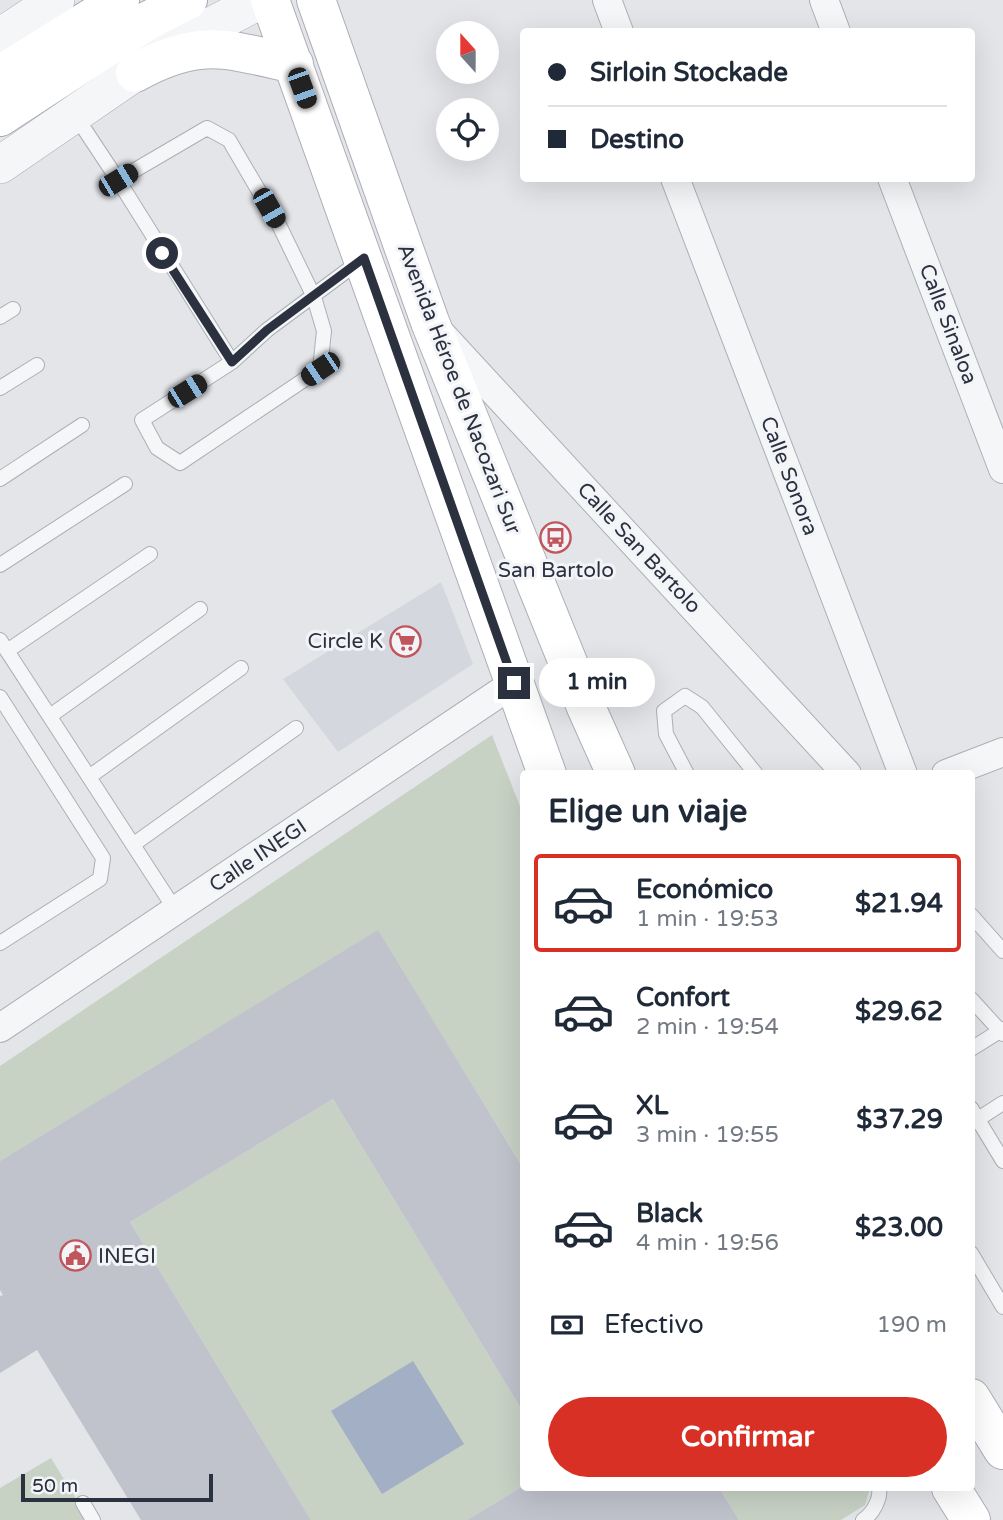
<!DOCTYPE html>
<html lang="es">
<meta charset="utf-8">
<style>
body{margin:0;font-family:"Varela Round",sans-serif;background:#f2f2f3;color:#1f2937;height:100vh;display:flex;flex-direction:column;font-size:26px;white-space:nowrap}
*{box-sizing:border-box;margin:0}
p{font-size:23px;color:#747a83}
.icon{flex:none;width:38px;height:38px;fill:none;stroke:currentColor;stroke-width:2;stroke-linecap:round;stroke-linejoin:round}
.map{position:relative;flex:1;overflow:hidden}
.side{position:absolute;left:520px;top:770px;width:455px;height:721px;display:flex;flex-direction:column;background:#fff;border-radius:7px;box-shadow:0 7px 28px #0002}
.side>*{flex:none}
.guide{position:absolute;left:520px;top:28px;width:455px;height:154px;border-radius:7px;box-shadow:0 7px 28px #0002;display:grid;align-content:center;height:154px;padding:0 28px;background:#fff}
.needle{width:46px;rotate:339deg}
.controls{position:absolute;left:436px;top:21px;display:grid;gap:14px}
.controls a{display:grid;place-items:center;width:63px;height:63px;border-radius:50%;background:#fff;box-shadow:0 7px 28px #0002;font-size:35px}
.scale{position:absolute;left:21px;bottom:18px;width:192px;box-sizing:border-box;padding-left:7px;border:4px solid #2c3140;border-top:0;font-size:19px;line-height:24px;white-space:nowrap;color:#2c3140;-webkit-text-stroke:5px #f2f4f7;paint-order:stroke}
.end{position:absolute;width:32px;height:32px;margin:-16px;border:9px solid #2c3140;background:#fff;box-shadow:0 0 0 4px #fff}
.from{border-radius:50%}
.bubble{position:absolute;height:49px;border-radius:24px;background:#fff;box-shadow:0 7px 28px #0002;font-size:23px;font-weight:800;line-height:49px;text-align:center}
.car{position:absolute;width:21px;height:42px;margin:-21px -10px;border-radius:9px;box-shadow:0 0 5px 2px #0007;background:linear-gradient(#222 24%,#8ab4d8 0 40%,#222 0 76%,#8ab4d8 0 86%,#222 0)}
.guide b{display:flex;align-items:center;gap:24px;height:66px;font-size:26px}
.guide b+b{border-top:2px solid #e0e1e3}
.guide i{width:18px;height:18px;background:#1f2937}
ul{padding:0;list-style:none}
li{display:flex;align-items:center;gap:21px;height:98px;margin:0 14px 10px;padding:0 14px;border:4px solid transparent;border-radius:7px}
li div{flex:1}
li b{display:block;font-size:26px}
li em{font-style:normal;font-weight:800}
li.on{border-color:#d93025}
li>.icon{width:63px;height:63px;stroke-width:1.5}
h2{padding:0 28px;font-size:32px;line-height:84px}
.pay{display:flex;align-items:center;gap:18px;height:77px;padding:0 28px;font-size:26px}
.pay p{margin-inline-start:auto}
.button{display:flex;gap:14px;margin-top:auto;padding:14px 28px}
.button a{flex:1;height:80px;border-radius:42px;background:#d93025;color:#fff;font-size:28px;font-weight:800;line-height:80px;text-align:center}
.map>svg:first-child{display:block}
.built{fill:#d5d7de}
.green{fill:#c7d2c5}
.water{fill:#a2afc5}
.building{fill:#c0c3cc}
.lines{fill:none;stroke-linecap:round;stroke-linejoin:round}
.service-casing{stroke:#acafb6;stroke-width:16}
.minor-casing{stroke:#acafb6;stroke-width:30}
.tertiary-casing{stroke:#acafb6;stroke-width:38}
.secondary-casing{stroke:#acafb6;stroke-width:40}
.primary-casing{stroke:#a3a8b4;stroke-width:40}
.service{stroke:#f5f6f8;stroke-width:14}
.minor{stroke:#f5f6f8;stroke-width:28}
.tertiary{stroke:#f5f6f8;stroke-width:37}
.secondary{stroke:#fff;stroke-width:38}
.primary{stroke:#fff;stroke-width:38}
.route{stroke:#2c3140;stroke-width:9}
.labels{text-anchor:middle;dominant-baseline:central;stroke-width:6;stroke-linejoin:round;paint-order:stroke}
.street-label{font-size:21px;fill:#2c3140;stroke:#f2f4f7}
.poi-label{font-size:21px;fill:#2c3140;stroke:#f2f4f7}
</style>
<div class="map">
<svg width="1003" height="1520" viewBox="0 0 1003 1520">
<rect width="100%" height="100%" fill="#e3e5e9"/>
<path class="built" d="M441,582L473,664L338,752L283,679Z"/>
<path class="green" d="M492,735L523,814V1168L378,931L0,1161V1066Z
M333,1099L523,1412V1486L467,1520H311L130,1222Z
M51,1458L89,1520H0V1488Z
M719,1488H870L865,1505L841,1520H739Z"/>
<path class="water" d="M413,1361L464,1444L382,1494L331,1411Z"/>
<path class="building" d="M378,930L523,1168V1412L333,1099L130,1222L311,1520H141L37,1350L0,1373V1296L3,1295L0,1290V1161Z
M523,1486L719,1488L739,1520H467Z"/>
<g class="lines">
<defs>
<path id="service" d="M75,115L118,180L232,362
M118,180L207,128L229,140L280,227L314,297L324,331L320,369L180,463L157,448L142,420L232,362L267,330L360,261
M0,317L13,309
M0,388L37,365
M0,479L82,425
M0,565L125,484
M0,640L176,911
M7,651L150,554
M0,697L103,858L100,879L0,943
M50,716L200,609
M687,774L666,734L664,711L685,696L702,707L756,774
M89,777L241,668
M134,844L296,728
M971,915L1003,951
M971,999L1003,1034
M971,1049L1003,1029
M971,1108L1003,1161
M972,1123L1003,1103
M971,1253L1003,1307
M83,1503L93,1520
M863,1520C873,1514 881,1498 879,1488"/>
<path id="minor" d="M607,0L619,32
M824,0L836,32
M675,178L903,774
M892,178L1003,469
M443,336L847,774
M946,774L1003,752
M0,1028L514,683"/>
<path id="tertiary" d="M0,37L56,0
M0,165L178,43L261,0"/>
<path id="secondary" d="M270,0L547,774
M316,0L430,322L586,707L616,774
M135,73C199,37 227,49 294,64
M971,1398L1003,1450
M951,1488L971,1520"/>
<path id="primary" d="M0,75L120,0
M0,117L147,21L188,0"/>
</defs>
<use href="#service" class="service-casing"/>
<use href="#minor" class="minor-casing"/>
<use href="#tertiary" class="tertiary-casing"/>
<use href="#secondary" class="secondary-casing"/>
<use href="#primary" class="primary-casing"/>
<use href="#service" class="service"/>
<use href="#minor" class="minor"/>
<use href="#tertiary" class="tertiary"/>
<use href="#secondary" class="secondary"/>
<use href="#primary" class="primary"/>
</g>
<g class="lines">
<path class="route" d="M162,253L232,362L267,330L364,258L514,683"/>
</g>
<defs>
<symbol id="bus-ring" viewBox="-11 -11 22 22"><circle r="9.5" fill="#f2f4f7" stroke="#c0555b" stroke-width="1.5"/><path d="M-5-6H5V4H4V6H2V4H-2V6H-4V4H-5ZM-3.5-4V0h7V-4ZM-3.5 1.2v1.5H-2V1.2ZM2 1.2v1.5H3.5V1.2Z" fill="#c0555b"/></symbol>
<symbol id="supermarket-ring" viewBox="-11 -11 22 22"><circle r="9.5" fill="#f2f4f7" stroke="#c0555b" stroke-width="1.5"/><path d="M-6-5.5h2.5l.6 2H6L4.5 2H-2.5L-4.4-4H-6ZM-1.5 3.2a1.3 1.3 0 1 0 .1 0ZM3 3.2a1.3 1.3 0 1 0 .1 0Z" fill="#c0555b"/></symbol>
<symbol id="civic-ring" viewBox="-11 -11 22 22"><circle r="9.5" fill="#f2f4f7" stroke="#c0555b" stroke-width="1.5"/><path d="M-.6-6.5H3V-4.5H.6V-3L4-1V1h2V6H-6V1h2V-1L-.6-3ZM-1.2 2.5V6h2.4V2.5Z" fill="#c0555b"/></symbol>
</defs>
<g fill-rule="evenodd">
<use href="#bus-ring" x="538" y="520" width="35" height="35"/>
<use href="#supermarket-ring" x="388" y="624" width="35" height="35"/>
<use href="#civic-ring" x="58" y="1238" width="35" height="35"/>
</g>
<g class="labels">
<g class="street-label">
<text transform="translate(948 324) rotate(69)">Calle Sinaloa</text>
<text transform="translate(459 389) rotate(69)">Avenida Héroe de Nacozari Sur</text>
<text transform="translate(789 476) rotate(69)">Calle Sonora</text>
<text transform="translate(639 548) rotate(47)">Calle San Bartolo</text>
<text transform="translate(258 856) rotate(-34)">Calle INEGI</text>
</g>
<g class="poi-label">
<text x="556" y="570">San Bartolo</text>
<text x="383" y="641" text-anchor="end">Circle K</text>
<text x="98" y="1256" text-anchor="start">INEGI</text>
</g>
</g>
</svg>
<div class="controls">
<a><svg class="needle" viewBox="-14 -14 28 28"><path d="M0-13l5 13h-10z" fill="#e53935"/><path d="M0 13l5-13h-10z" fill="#747a83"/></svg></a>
<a><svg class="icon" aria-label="locate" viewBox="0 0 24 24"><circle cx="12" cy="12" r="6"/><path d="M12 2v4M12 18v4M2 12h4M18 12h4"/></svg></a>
</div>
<div class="scale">50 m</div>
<i class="end from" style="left:162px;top:253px"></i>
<i class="end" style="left:514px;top:683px"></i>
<div class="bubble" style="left:539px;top:658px;width:116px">1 min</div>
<i class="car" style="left:302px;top:88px;rotate:160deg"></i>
<i class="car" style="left:118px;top:180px;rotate:59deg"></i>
<i class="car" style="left:269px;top:208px;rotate:150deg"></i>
<i class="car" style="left:320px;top:369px;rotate:236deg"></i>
<i class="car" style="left:187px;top:391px;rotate:58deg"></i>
<div class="guide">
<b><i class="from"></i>Sirloin Stockade</b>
<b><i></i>Destino</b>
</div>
<section class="side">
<h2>Elige un viaje</h2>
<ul>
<li class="on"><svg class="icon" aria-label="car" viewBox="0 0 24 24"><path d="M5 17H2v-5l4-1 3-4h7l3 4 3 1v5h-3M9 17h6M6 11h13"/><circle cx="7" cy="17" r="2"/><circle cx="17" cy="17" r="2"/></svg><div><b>Económico</b><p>1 min · 19:53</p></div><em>$21.94</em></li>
<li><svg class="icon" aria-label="car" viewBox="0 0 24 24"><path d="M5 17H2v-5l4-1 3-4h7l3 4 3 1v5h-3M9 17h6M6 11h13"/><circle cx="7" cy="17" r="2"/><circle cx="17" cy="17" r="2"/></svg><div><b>Confort</b><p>2 min · 19:54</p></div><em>$29.62</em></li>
<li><svg class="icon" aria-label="car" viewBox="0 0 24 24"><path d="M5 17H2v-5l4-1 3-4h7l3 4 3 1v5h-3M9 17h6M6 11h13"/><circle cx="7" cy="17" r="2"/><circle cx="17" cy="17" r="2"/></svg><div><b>XL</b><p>3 min · 19:55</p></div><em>$37.29</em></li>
<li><svg class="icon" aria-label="car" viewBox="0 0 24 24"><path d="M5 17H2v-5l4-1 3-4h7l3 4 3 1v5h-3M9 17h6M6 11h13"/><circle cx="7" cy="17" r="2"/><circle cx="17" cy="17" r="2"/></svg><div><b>Black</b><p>4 min · 19:56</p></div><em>$23.00</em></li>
</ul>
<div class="pay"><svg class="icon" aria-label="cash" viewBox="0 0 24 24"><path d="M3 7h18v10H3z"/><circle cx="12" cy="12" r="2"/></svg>Efectivo<p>190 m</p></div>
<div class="button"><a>Confirmar</a></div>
</section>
</div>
